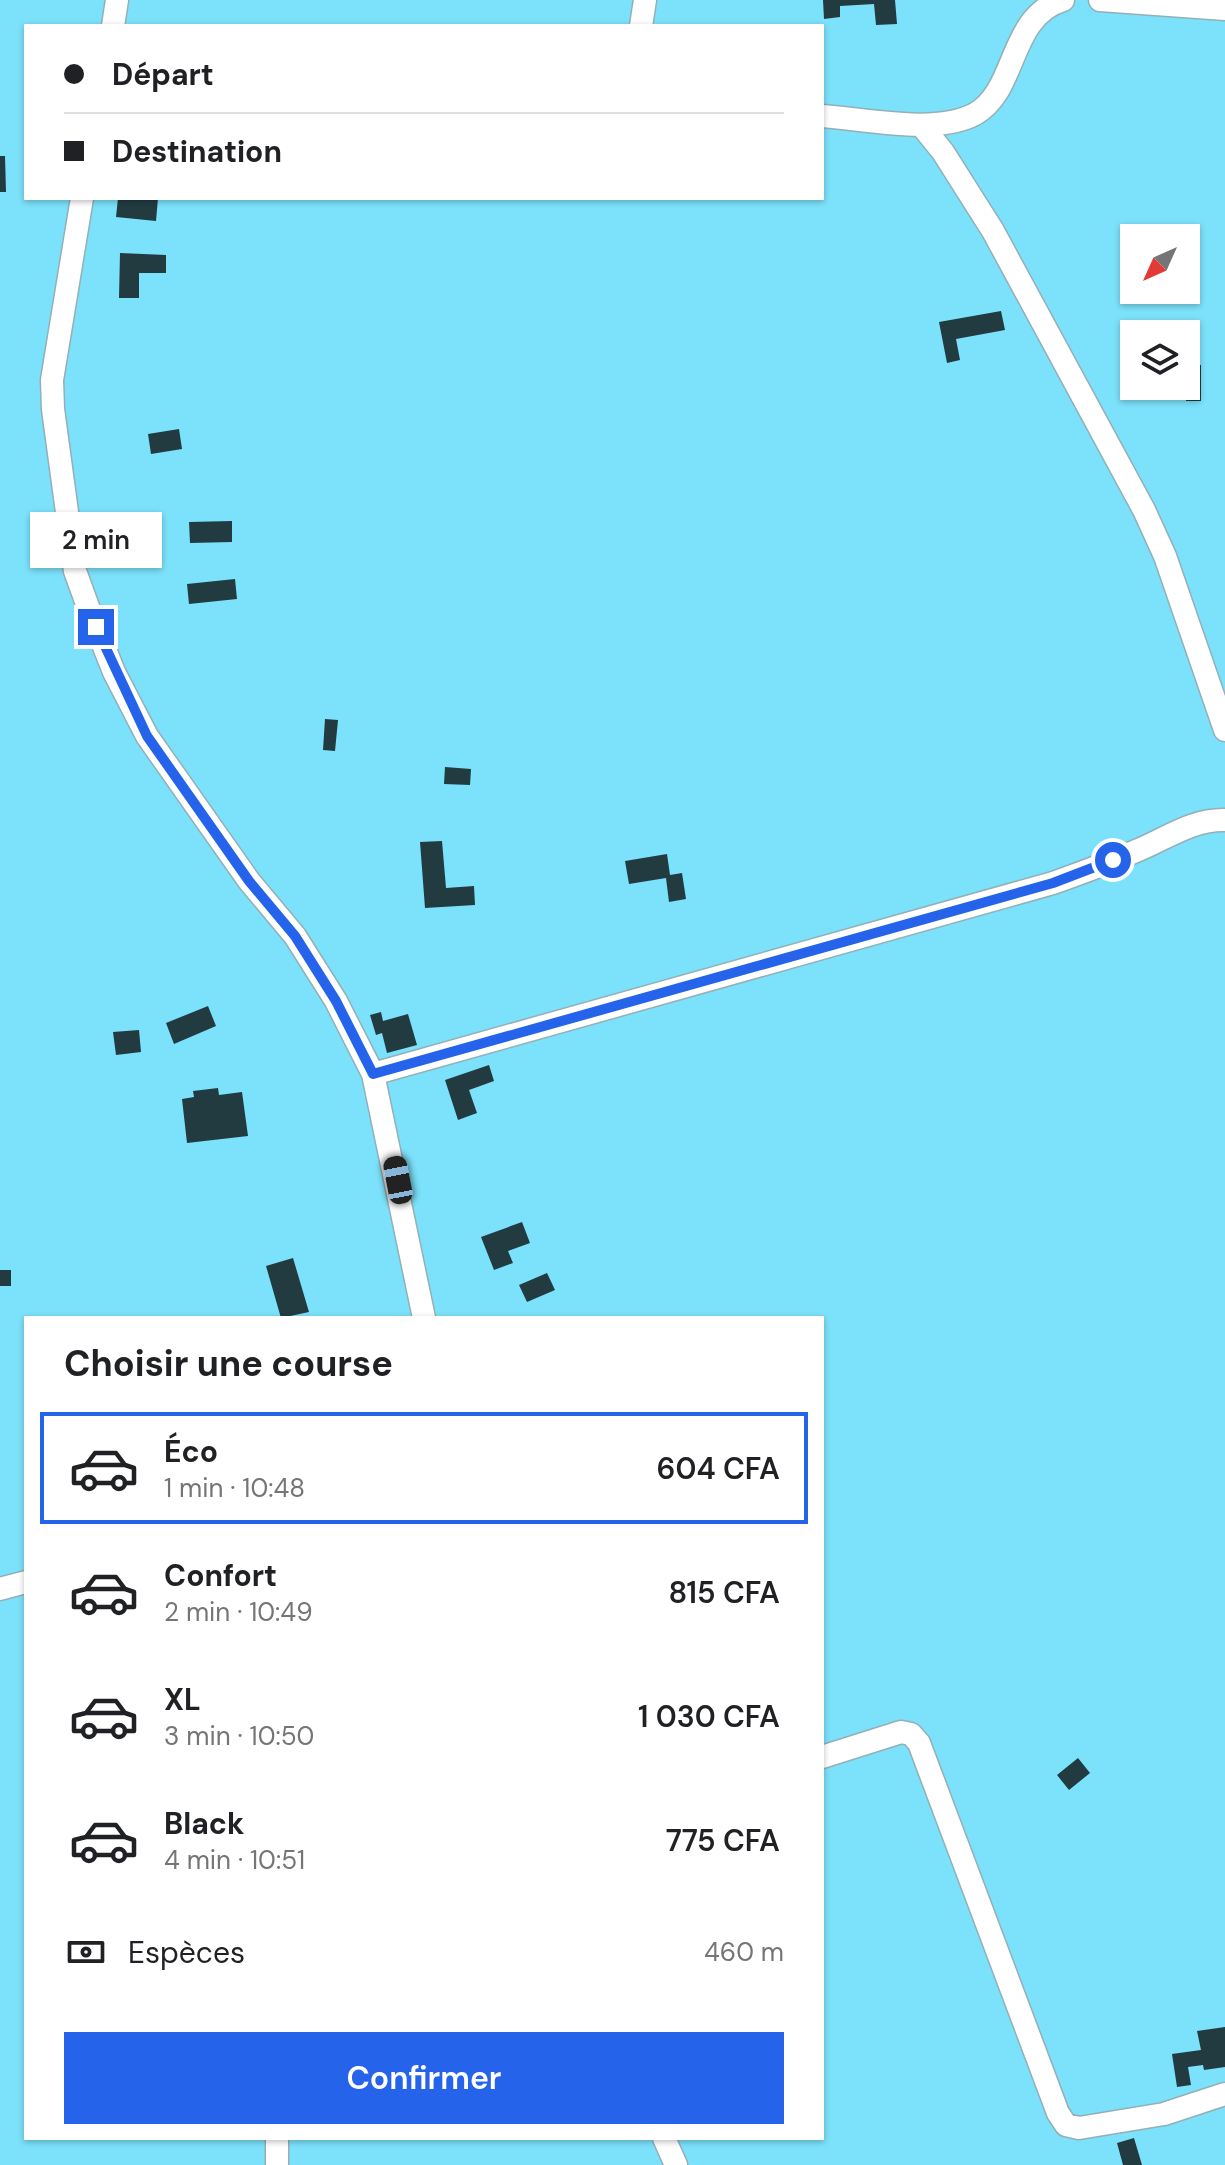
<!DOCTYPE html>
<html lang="fr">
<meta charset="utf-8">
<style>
body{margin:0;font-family:"DM Sans",sans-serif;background:#f2f2f2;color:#202124;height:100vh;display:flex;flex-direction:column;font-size:30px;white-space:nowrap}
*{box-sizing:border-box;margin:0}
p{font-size:26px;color:#757577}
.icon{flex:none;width:44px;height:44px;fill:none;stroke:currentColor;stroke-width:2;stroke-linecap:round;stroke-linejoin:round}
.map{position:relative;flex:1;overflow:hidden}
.panel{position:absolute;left:24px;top:1316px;width:800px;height:824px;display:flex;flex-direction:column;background:#fff;border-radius:0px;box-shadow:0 2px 6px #0004}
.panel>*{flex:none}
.banner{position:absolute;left:24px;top:24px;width:800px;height:176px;border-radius:0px;box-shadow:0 2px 6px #0004;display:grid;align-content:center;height:176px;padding:0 40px;background:#fff}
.needle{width:52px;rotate:225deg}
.buttons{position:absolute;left:1120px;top:224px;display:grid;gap:16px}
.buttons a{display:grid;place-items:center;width:80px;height:80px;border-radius:0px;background:#fff;box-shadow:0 2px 6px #0004;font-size:40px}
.end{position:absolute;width:36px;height:36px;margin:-18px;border:10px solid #2563eb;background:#fff;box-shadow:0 0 0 4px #fff}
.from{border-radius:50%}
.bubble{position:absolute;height:56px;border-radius:0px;background:#fff;box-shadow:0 2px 6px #0004;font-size:26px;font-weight:600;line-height:56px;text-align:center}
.car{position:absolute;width:24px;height:48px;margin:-24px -12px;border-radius:10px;box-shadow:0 0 6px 2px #0007;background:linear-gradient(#222 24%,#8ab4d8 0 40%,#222 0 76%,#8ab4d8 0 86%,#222 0)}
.banner b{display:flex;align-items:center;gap:28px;height:76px;font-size:30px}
.banner b+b{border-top:2px solid #e0e0e0}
.banner i{width:20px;height:20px;background:#202124}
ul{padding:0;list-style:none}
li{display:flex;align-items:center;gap:24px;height:112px;margin:0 16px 12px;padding:0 24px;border:4px solid transparent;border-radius:0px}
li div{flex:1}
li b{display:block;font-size:30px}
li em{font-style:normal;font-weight:600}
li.selected{border-color:#2563eb}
li>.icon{width:72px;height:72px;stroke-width:1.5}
h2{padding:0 40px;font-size:36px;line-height:96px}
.pay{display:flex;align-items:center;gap:20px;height:88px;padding:0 40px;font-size:30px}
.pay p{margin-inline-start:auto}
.cta{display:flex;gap:16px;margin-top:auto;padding:16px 40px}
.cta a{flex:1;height:92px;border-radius:0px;background:#2563eb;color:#fff;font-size:32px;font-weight:600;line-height:92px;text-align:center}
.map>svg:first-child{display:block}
.green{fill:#7ce1fa;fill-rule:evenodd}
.building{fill:#213b41}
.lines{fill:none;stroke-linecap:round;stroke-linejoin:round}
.street-casing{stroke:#93b0b8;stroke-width:25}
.street{stroke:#fff;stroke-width:22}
.route{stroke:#2563eb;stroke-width:10}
</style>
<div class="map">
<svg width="1225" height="2165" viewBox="0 0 1225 2165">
<rect width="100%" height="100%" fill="#cfeef6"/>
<path class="green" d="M0,0H1225V2165H0ZM26,26H822V198H26ZM1134,238H1186V290H1134ZM1134,334H1186V386H1134ZM26,1318H822V2138H26Z"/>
<path class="building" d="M823,0H895L897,24L876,25L874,4L840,6V17L824,19Z
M0,156H5L6,192H0Z
M118,198H158L156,221L116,217Z
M120,253L166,255V273H139V298H119Z
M1001,311L1005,330L956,339L960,360L947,363L939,322Z
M1186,365H1201V401H1186Z
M179,429L182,449L151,454L148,434Z
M232,521V542L190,543L189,522Z
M235,579L237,599L189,604L187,584Z
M325,719L338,720L335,751L323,750Z
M445,767L471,769L470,785L444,784Z
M442,841L446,888L474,886L475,905L425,908L420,842Z
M667,854L670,875L682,873L686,899L669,902L666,878L629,884L625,861Z
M208,1006L216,1026L174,1044L166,1023Z
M381,1012L383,1021L408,1014L417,1045L387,1053L382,1033L376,1035L370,1015Z
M139,1030L141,1052L116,1055L113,1032Z
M489,1065L494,1081L469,1090L477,1113L458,1120L445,1080Z
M218,1088L219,1095L242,1092L248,1136L187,1143L182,1099L194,1097L193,1091Z
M522,1222L530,1243L508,1251L513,1263L494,1270L481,1237Z
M293,1258L309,1312L281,1318L266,1266Z
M0,1270H11V1286H0Z
M547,1273L555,1290L527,1302L519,1285Z
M1078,1758L1090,1773L1069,1790L1057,1775Z
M1225,2027V2067L1204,2070L1203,2065L1188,2067L1191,2085L1177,2087L1172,2054L1201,2050L1197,2031Z
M1134,2138L1142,2165H1123L1117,2143Z"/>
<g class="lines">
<defs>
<path id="street" d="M1100,0L1225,9
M113,26L117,0
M641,26L645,0
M822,116C866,119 936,135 975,114C1018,90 1008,17 1063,0
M922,126L943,152L993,231L1144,510L1165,556L1225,730
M82,198L52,380L53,409L75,571L87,604L114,672L147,736L249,881L295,936L336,1001L373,1074L424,1318
M373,1074L1053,883C1081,873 1109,863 1136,851C1166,839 1192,819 1225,820
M0,1589L26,1582
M822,1757L901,1732L911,1734L919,1743L1058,2113L1066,2125L1079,2128L1164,2114L1225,2094
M664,2138L676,2165
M277,2165V2138"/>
</defs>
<use href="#street" class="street-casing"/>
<use href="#street" class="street"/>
</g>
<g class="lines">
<path class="route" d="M96,627L147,736L249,881L295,936L336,1001L373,1074L1053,883L1113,860"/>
</g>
</svg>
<div class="buttons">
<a><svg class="needle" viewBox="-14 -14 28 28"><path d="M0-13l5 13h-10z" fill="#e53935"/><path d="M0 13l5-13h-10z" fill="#757577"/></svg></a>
<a><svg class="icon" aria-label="layers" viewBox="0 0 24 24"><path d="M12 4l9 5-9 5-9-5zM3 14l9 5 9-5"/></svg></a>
</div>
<i class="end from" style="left:1113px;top:860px"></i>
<i class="end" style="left:96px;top:627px"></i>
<div class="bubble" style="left:30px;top:512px;width:132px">2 min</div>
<i class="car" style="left:398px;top:1180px;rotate:349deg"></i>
<div class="banner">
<b><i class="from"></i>Départ</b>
<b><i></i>Destination</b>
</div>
<section class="panel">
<h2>Choisir une course</h2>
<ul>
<li class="selected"><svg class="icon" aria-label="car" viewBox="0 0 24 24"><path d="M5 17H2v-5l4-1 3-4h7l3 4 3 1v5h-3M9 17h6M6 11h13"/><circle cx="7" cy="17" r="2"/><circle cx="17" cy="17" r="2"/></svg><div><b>Éco</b><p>1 min · 10:48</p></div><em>604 CFA</em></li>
<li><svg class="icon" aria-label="car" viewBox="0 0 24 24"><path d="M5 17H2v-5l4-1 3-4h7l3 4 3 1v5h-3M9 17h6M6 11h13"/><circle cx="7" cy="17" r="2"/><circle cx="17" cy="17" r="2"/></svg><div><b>Confort</b><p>2 min · 10:49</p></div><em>815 CFA</em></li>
<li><svg class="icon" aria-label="car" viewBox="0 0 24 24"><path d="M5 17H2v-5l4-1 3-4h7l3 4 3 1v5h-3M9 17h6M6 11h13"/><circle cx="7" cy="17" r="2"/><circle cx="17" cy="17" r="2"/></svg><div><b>XL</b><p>3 min · 10:50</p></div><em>1 030 CFA</em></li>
<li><svg class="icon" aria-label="car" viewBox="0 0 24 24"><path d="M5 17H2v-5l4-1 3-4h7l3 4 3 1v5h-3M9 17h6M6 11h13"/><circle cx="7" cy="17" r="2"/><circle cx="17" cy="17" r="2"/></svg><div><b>Black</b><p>4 min · 10:51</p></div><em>775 CFA</em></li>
</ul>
<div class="pay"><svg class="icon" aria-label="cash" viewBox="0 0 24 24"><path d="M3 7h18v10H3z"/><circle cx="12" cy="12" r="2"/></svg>Espèces<p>460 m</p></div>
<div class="cta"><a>Confirmer</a></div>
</section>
</div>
